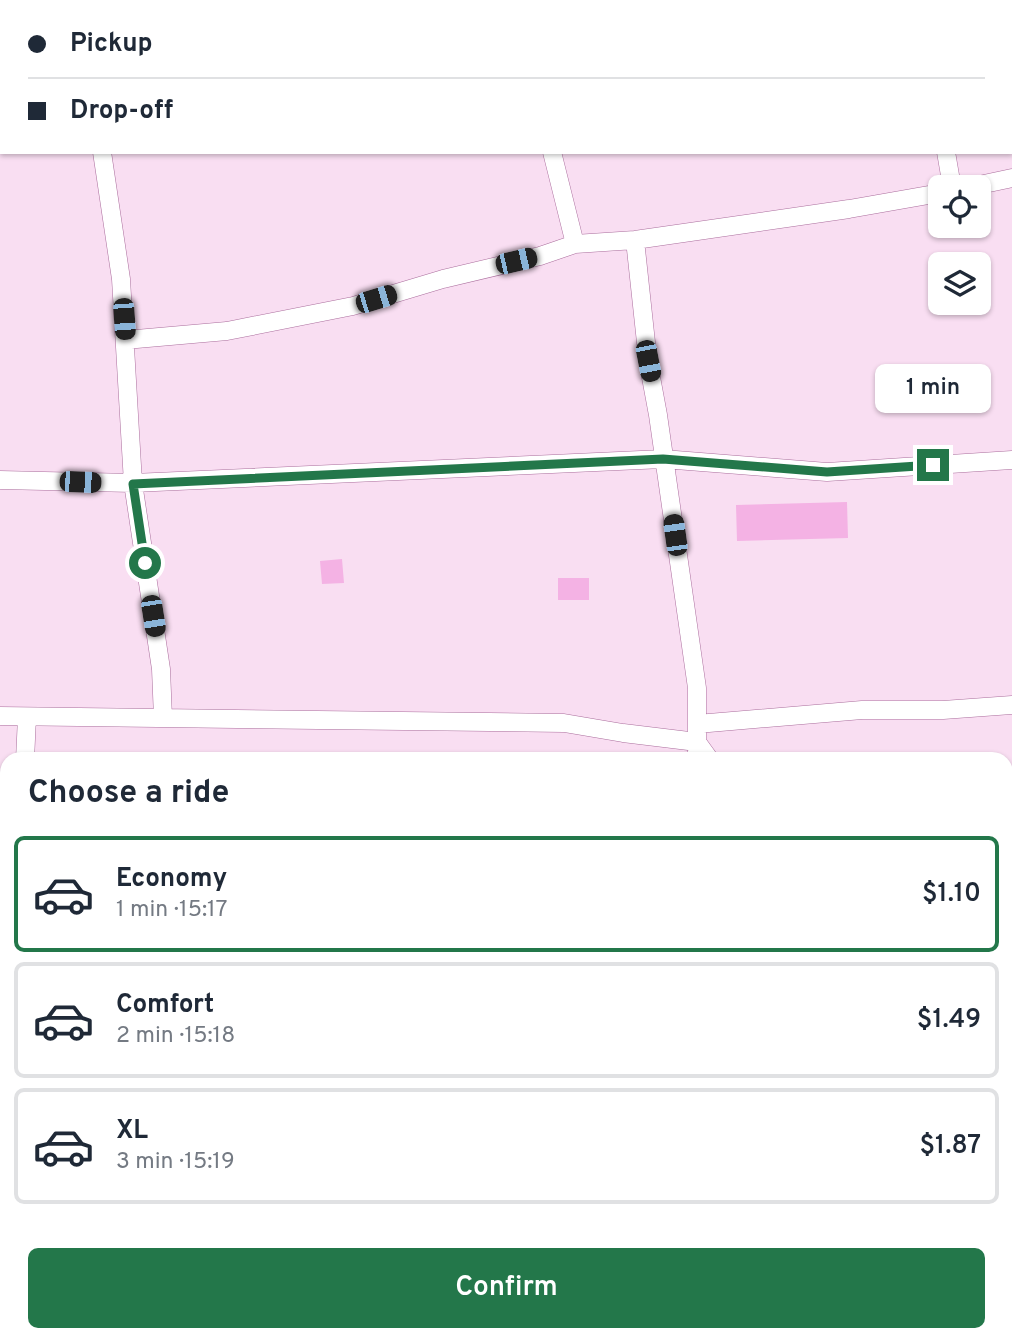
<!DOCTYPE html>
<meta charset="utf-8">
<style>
body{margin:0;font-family:Overpass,sans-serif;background:#f6f6f7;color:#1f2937;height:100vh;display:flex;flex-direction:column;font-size:26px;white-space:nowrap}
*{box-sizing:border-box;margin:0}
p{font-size:23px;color:#747a83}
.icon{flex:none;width:38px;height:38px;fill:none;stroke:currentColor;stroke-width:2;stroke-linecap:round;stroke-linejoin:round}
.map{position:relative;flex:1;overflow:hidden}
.details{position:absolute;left:0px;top:752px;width:1013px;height:590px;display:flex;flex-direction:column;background:#fff;border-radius:21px 21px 0 0;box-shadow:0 2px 5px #0004}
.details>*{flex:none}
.banner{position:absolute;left:0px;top:0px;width:1013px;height:154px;box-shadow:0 2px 5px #0004;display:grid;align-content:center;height:154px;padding:0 28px;background:#fff}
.fabs{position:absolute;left:928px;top:175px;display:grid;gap:14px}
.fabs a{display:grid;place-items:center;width:63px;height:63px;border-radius:10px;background:#fff;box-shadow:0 2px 5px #0004;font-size:35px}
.end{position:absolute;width:32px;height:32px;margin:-16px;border:9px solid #23774a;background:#fff;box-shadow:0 0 0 4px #fff}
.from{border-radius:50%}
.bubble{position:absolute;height:49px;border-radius:10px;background:#fff;box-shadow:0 2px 5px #0004;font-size:23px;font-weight:600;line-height:49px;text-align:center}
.car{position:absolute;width:21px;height:42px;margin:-21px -10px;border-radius:9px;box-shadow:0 0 5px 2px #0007;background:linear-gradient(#222 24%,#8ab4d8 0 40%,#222 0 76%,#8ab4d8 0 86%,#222 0)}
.banner b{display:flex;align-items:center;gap:24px;height:66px;font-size:26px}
.banner b+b{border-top:2px solid #e0e1e3}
.banner i{width:18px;height:18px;background:#1f2937}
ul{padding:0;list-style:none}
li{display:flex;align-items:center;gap:21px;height:116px;margin:0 14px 10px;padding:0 14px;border:4px solid #e0e1e3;border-radius:10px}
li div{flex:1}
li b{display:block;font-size:26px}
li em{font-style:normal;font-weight:600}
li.selected{border-color:#23774a}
li>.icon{width:63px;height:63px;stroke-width:1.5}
h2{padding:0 28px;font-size:32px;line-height:84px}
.primary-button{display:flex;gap:14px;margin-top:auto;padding:14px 28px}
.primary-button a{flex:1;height:80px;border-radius:10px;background:#23774a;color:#fff;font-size:28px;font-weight:600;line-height:80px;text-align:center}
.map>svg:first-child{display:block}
.building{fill:#f4b2e4}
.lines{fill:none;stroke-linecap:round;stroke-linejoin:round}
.minor-casing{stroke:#ab6e9d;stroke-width:19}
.path{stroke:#a98fa2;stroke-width:4.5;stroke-dasharray:2 5;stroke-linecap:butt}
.minor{stroke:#fff;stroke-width:18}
.route{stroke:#23774a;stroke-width:9}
</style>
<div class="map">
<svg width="1012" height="1341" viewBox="0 0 1012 1341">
<rect width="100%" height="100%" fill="#f9def2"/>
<path class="building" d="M847,502L848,538L737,541L736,505Z
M342,559L344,583L322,584L320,561Z
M558,578H589V600H558Z"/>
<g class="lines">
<defs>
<path id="minor" d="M85,0L86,2
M919,0V2
M532,2V0
M616,2L628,0
M0,131L2,130
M102,152L121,279L133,483L161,669L163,718
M552,152L575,244
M946,152L952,187
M970,187L1012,178
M635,240L648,361L658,415L697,688V753
M125,340L227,331L353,306L443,279L540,256L575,244L635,240L849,209L940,193
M0,480L133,483L663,459L827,472L1012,460
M0,716L564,723L623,733L697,742L710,760
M697,724L862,710H943L1012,705
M25,760L27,717
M1006,862L1012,858
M1006,975L1012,977
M0,1083H7
M1006,1276H1012
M0,1279H7
M704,1335V1341"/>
</defs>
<use href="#minor" class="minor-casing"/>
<path class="path" d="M304,1335L307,1341"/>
<use href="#minor" class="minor"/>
</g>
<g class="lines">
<path class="route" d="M145,563L133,484L663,459L827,472L933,465"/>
</g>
</svg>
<div class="fabs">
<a><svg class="icon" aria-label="locate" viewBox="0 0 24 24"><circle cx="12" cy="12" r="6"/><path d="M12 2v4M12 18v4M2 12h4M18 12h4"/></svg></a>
<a><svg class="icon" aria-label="layers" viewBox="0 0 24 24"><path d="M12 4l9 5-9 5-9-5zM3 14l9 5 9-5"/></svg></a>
</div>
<i class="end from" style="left:145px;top:563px"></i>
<i class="end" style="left:933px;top:465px"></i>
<div class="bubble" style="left:875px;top:364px;width:116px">1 min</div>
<i class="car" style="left:516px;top:261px;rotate:77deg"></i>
<i class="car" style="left:376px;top:299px;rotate:73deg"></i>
<i class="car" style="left:124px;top:319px;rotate:176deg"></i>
<i class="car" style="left:648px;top:361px;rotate:169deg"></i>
<i class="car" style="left:80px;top:482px;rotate:92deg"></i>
<i class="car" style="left:675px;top:535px;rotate:352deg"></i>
<i class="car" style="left:153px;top:616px;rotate:171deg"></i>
<div class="banner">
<b><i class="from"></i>Pickup</b>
<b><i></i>Drop-off</b>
</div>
<section class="details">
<h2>Choose a ride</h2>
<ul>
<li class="selected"><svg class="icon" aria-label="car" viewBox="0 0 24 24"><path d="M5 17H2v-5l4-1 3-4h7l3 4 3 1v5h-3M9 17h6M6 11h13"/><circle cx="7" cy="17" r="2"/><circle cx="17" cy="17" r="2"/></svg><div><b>Economy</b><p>1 min · 15:17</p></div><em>$1.10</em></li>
<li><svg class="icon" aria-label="car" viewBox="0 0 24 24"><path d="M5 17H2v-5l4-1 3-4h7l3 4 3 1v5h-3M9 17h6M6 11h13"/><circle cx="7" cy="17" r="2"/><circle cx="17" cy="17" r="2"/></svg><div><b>Comfort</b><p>2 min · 15:18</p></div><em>$1.49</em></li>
<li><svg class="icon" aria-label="car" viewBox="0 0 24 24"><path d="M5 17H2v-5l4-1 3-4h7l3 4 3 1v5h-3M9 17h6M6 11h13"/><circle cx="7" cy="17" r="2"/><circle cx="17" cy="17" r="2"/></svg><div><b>XL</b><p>3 min · 15:19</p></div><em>$1.87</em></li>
</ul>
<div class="primary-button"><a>Confirm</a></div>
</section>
</div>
